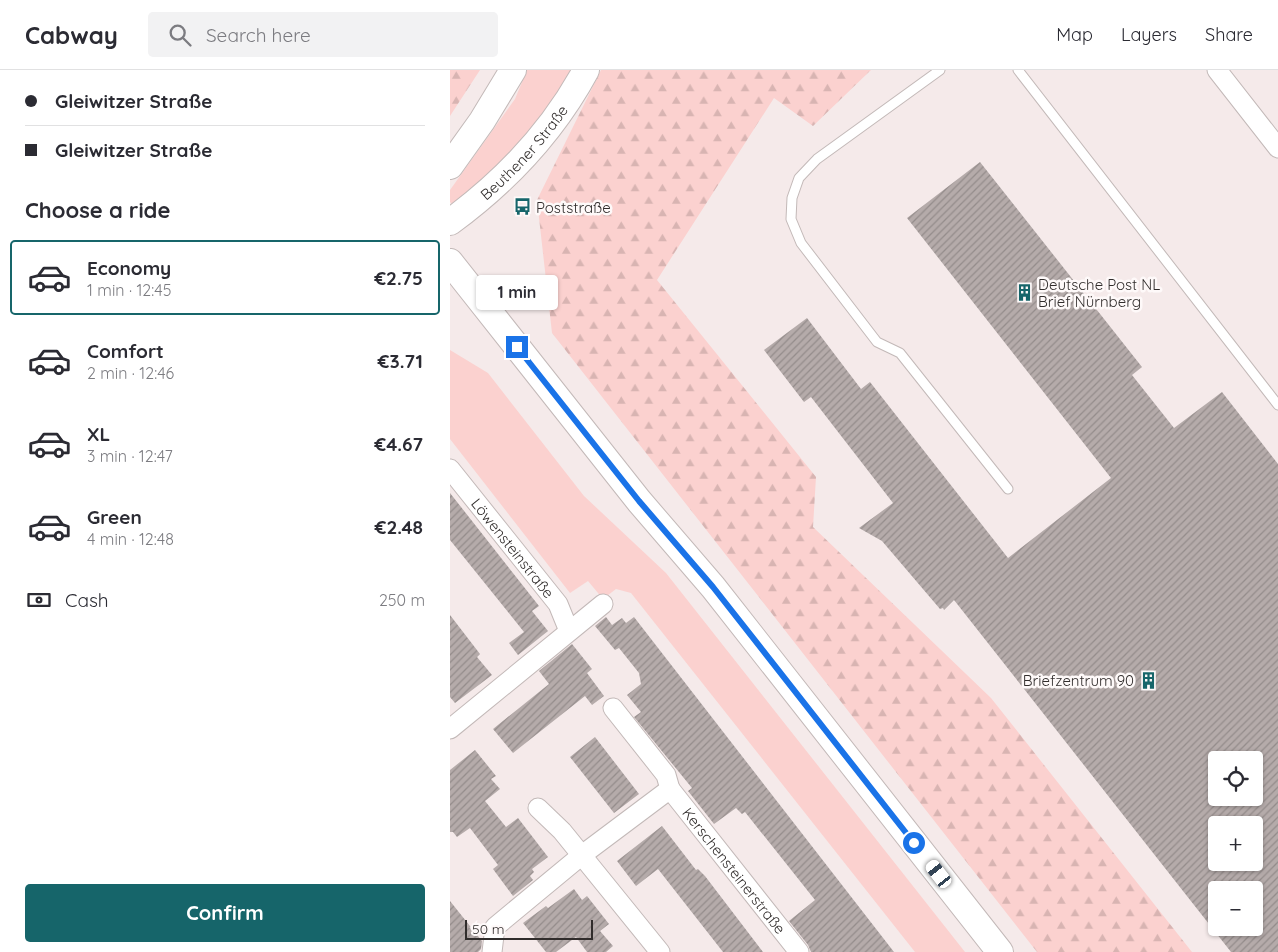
<!DOCTYPE html>
<meta charset="utf-8">
<style>
body{margin:0;font-family:Quicksand,sans-serif;background:#f2f2f3;color:#2b2b33;height:100vh;display:flex;flex-direction:column;font-size:19px;white-space:nowrap}
*{box-sizing:border-box;margin:0}
p{font-size:16px;color:#7c7c81}
.icon{flex:none;width:28px;height:28px;fill:none;stroke:currentColor;stroke-width:2;stroke-linecap:round;stroke-linejoin:round}
.map{position:relative;flex:1;overflow:hidden}
.details{display:flex;flex-direction:column;background:#fff;width:450px}
.details>*{flex:none}
.top-card{display:grid;align-content:center;height:110px;padding:0 25px;background:#fff}
.tools{position:absolute;left:758px;top:681px;display:grid;gap:10px}
.tools a{display:grid;place-items:center;width:55px;height:55px;border-radius:5px;background:#fff;box-shadow:0 1px 4px #0004;font-size:25px}
.scale{position:absolute;left:15px;bottom:12px;width:128px;box-sizing:border-box;padding-left:5px;border:2px solid #312d2c;border-top:0;font-size:14px;line-height:18px;white-space:nowrap;color:#312d2c;-webkit-text-stroke:4px #fef9f9;paint-order:stroke}
.end{position:absolute;width:22px;height:22px;margin:-11px;border:6px solid #1a73e8;background:#fff;box-shadow:0 0 0 2px #fff}
.from{border-radius:50%}
.bubble{position:absolute;height:35px;border-radius:5px;background:#fff;box-shadow:0 1px 4px #0004;font-size:16px;font-weight:700;line-height:35px;text-align:center}
.car{position:absolute;width:15px;height:30px;margin:-15px -8px;border-radius:6px;box-shadow:0 0 4px 1px #0007;background:linear-gradient(#fff 24%,#345 0 40%,#fff 0 76%,#345 0 86%,#fff 0)}
.top-card b{display:flex;align-items:center;gap:18px;height:48px;font-size:19px}
.top-card b+b{border-top:1px solid #e1e1e2}
.top-card i{width:12px;height:12px;background:#2b2b33}
ul{padding:0;list-style:none}
li{display:flex;align-items:center;gap:15px;height:75px;margin:0 10px 8px;padding:0 15px;border:2px solid transparent;border-radius:5px}
li div{flex:1}
li b{display:block;font-size:19px}
li em{font-style:normal;font-weight:700}
li.on{border-color:#16656a}
li>.icon{width:45px;height:45px;stroke-width:1.5}
h2{padding:0 25px;font-size:22px;line-height:60px}
.pay{display:flex;align-items:center;gap:12px;height:55px;padding:0 25px;font-size:19px}
.pay p{margin-inline-start:auto}
.action{display:flex;gap:10px;margin-top:auto;padding:10px 25px}
.action a{flex:1;height:58px;border-radius:5px;background:#16656a;color:#fff;font-size:20px;font-weight:700;line-height:58px;text-align:center}
header{display:flex;align-items:center;gap:30px;box-sizing:border-box;height:70px;padding:0 25px;background:#fff;border-bottom:1px solid #e1e1e2}
header strong{font-size:24px}
nav{display:flex;gap:28px;margin-inline-start:auto;font-size:18px}
.search{width:350px;height:45px;background:#f2f2f3;display:flex;align-items:center;gap:12px;box-sizing:border-box;padding:0 18px;border-radius:5px;color:#7c7c81;font-size:19px}
main{display:flex;flex:1;min-height:0}
.map>svg:first-child{display:block}
.green{fill:#fbd1cf}
.forest{fill:url(#forest-firs)}
.building{fill:url(#building-hatch);fill-rule:evenodd}
.lines{fill:none;stroke-linecap:round;stroke-linejoin:round}
.service-casing{stroke:#c3b9b8;stroke-width:11}
.minor-casing{stroke:#c3b9b8;stroke-width:21}
.secondary-casing{stroke:#c3b9b8;stroke-width:28}
.service{stroke:#fff;stroke-width:9}
.minor{stroke:#fff;stroke-width:19}
.secondary{stroke:#fff;stroke-width:26}
.route{stroke:#1a73e8;stroke-width:6}
.labels{text-anchor:middle;dominant-baseline:central;stroke-width:5;stroke-linejoin:round;paint-order:stroke}
.street-label{font-size:15px;fill:#312d2c;stroke:#fef9f9}
.poi-label{font-size:15px;fill:#312d2c;stroke:#fef9f9;text-anchor:start}
</style>
<header>
<strong>Cabway</strong>
<div class="search"><svg class="icon" aria-label="search" viewBox="0 0 24 24"><circle cx="10" cy="10" r="6"/><path d="M15 15l6 6"/></svg>Search here</div>
<nav><a>Map</a><a>Layers</a><a>Share</a></nav>
</header>
<main>
<section class="details">
<div class="top-card">
<b><i class="from"></i>Gleiwitzer Straße</b>
<b><i></i>Gleiwitzer Straße</b>
</div>
<h2>Choose a ride</h2>
<ul>
<li class="on"><svg class="icon" aria-label="car" viewBox="0 0 24 24"><path d="M5 17H2v-5l4-1 3-4h7l3 4 3 1v5h-3M9 17h6M6 11h13"/><circle cx="7" cy="17" r="2"/><circle cx="17" cy="17" r="2"/></svg><div><b>Economy</b><p>1 min · 12:45</p></div><em>€2.75</em></li>
<li><svg class="icon" aria-label="car" viewBox="0 0 24 24"><path d="M5 17H2v-5l4-1 3-4h7l3 4 3 1v5h-3M9 17h6M6 11h13"/><circle cx="7" cy="17" r="2"/><circle cx="17" cy="17" r="2"/></svg><div><b>Comfort</b><p>2 min · 12:46</p></div><em>€3.71</em></li>
<li><svg class="icon" aria-label="car" viewBox="0 0 24 24"><path d="M5 17H2v-5l4-1 3-4h7l3 4 3 1v5h-3M9 17h6M6 11h13"/><circle cx="7" cy="17" r="2"/><circle cx="17" cy="17" r="2"/></svg><div><b>XL</b><p>3 min · 12:47</p></div><em>€4.67</em></li>
<li><svg class="icon" aria-label="car" viewBox="0 0 24 24"><path d="M5 17H2v-5l4-1 3-4h7l3 4 3 1v5h-3M9 17h6M6 11h13"/><circle cx="7" cy="17" r="2"/><circle cx="17" cy="17" r="2"/></svg><div><b>Green</b><p>4 min · 12:48</p></div><em>€2.48</em></li>
</ul>
<div class="pay"><svg class="icon" aria-label="cash" viewBox="0 0 24 24"><path d="M3 7h18v10H3z"/><circle cx="12" cy="12" r="2"/></svg>Cash<p>250 m</p></div>
<div class="action"><a>Confirm</a></div>
</section>
<div class="map">
<svg width="828" height="882" viewBox="0 0 828 882">
<defs>
<pattern id="forest-firs" width="22" height="20" patternUnits="userSpaceOnUse" patternTransform="scale(1.25)"><rect width="22" height="20" fill="#fbd1cf"/><path d="M5 1l3.5 6h-7zM16 11l3.5 6h-7z" fill="#d8b4b2"/></pattern>
<pattern id="building-hatch" width="6" height="6" patternUnits="userSpaceOnUse" patternTransform="scale(1.25)"><rect width="6" height="6" fill="#b5abaa"/><path d="M-1 1l2-2M0 6l6-6M5 7l2-2" fill="none" stroke="#948c8b"/></pattern>
</defs>
<rect width="100%" height="100%" fill="#f5eaea"/>
<path class="green" d="M77,0H125L92,52L5,137L0,132V120L65,29Z
M0,280L38,303L134,426L216,503L515,882H465L181,523L166,519L153,529L138,511L120,523L0,369Z"/>
<path class="forest" d="M0,0H30L0,46Z
M151,0H421L363,56L324,28L207,210L366,407L363,457L541,628L742,882H587L102,263L87,130Z"/>
<path class="building" d="M530,92L692,297L682,305L724,358L772,322L828,394V882H781L504,530L494,540L493,538L490,539L432,471L409,458L443,433L361,327L354,332L314,280L357,248L411,319L420,312L558,488L661,408L457,148ZM766,690H804V728H766ZM766,755H804V792H766ZM766,820H804V858H766Z
M0,423L89,536L82,541L98,561L68,585L59,573L74,562L0,470Z
M0,545L30,584L27,587L42,605L5,633L0,627Z
M156,547L162,555L172,548L176,553L184,547L444,882H361L358,875L339,851L365,830L295,742L292,744L286,738L264,754L238,721L242,718L184,647L191,642L177,625L191,614L189,603L169,578L165,580L145,556Z
M122,574L142,599L137,603L154,626L142,635L135,626L63,683L43,659L99,614L89,601Z
M145,667L189,724L164,743L120,687Z
M25,680L46,706L41,709L50,719L35,731L56,757L68,748L98,787L82,799L84,802L80,806L83,810L63,826L43,799L48,795L20,758L7,767L3,762H0V700Z
M212,756L246,800L248,799L255,806L313,882H273L208,799L186,816L167,791Z
M124,819L132,830L137,826L159,854L150,861L163,876L156,882H137L126,867L106,882H96L73,853L96,836L98,838Z
M0,831L32,871L31,879L28,882H0Z"/>
<g class="lines">
<defs>
<path id="service" d="M490,0L367,89L349,108L342,128L341,149L351,173L427,272L450,283L558,419
M568,0L828,335"/>
<g id="minor">
<path d="M767,0L828,78"/>
<path id="s1" d="M0,399L108,534L119,561"/>
<path d="M163,638L216,705L220,719"/>
<path d="M0,659L153,534"/>
<path d="M88,738L112,761L210,882"/>
<path id="s2" d="M42,882L45,857L132,785L220,719L349,882"/>
</g>
<g id="secondary">
<path d="M0,96L32,51L63,0"/>
<path id="s3" d="M0,152C56,111 103,61 136,0"/>
<path d="M0,192L189,431L263,517L550,882"/>
</g>
</defs>
<use href="#service" class="service-casing"/>
<use href="#minor" class="minor-casing"/>
<use href="#secondary" class="secondary-casing"/>
<use href="#service" class="service"/>
<use href="#minor" class="minor"/>
<use href="#secondary" class="secondary"/>
</g>
<g class="lines">
<path class="route" d="M67,277L189,431L263,517L464,773"/>
</g>
<defs>
<symbol id="bus-bare" viewBox="-9 -9 18 18"><path d="M-5-6H5V4H4V6H2V4H-2V6H-4V4H-5ZM-3.5-4V0h7V-4ZM-3.5 1.2v1.5H-2V1.2ZM2 1.2v1.5H3.5V1.2Z" fill="#16656a" stroke="#fef9f9" stroke-width="2.5" paint-order="stroke"/></symbol>
<symbol id="building-bare" viewBox="-9 -9 18 18"><path d="M-4-6H4V6H1V3H-1V6H-4ZM-2.5-4.3h1.7v1.8h-1.7ZM.8-4.3h1.7v1.8H.8ZM-2.5-1h1.7V.8h-1.7ZM.8-1h1.7V.8H.8Z" fill="#16656a" stroke="#fef9f9" stroke-width="2.5" paint-order="stroke"/></symbol>
</defs>
<g fill-rule="evenodd">
<use href="#bus-bare" x="60" y="124" width="25" height="25"/>
<use href="#building-bare" x="562" y="210" width="25" height="25"/>
<use href="#building-bare" x="686" y="598" width="25" height="25"/>
</g>
<g class="labels">
<g class="street-label">
<text stroke="none"><textPath href="#s3" startOffset="102">Beuthener Straße</textPath></text>
<text stroke="none"><textPath href="#s1" startOffset="101">Löwensteinstraße</textPath></text>
<text stroke="none"><textPath href="#s2" startOffset="352">Kerschensteinerstraße</textPath></text>
</g>
<g class="poi-label">
<text x="86" y="137">Poststraße</text>
<text x="588" y="214">Deutsche Post NL<tspan x="588" dy="17">Brief Nürnberg</tspan></text>
<text x="684" y="610" text-anchor="end">Briefzentrum 90</text>
</g>
</g>
</svg>
<div class="tools">
<a><svg class="icon" aria-label="locate" viewBox="0 0 24 24"><circle cx="12" cy="12" r="6"/><path d="M12 2v4M12 18v4M2 12h4M18 12h4"/></svg></a>
<a>+</a>
<a>−</a>
</div>
<div class="scale">50 m</div>
<i class="end from" style="left:464px;top:773px"></i>
<i class="end" style="left:67px;top:277px"></i>
<div class="bubble" style="left:26px;top:205px;width:82px">1 min</div>
<i class="car" style="left:489px;top:804px;rotate:322deg"></i>
</div>
</main>
